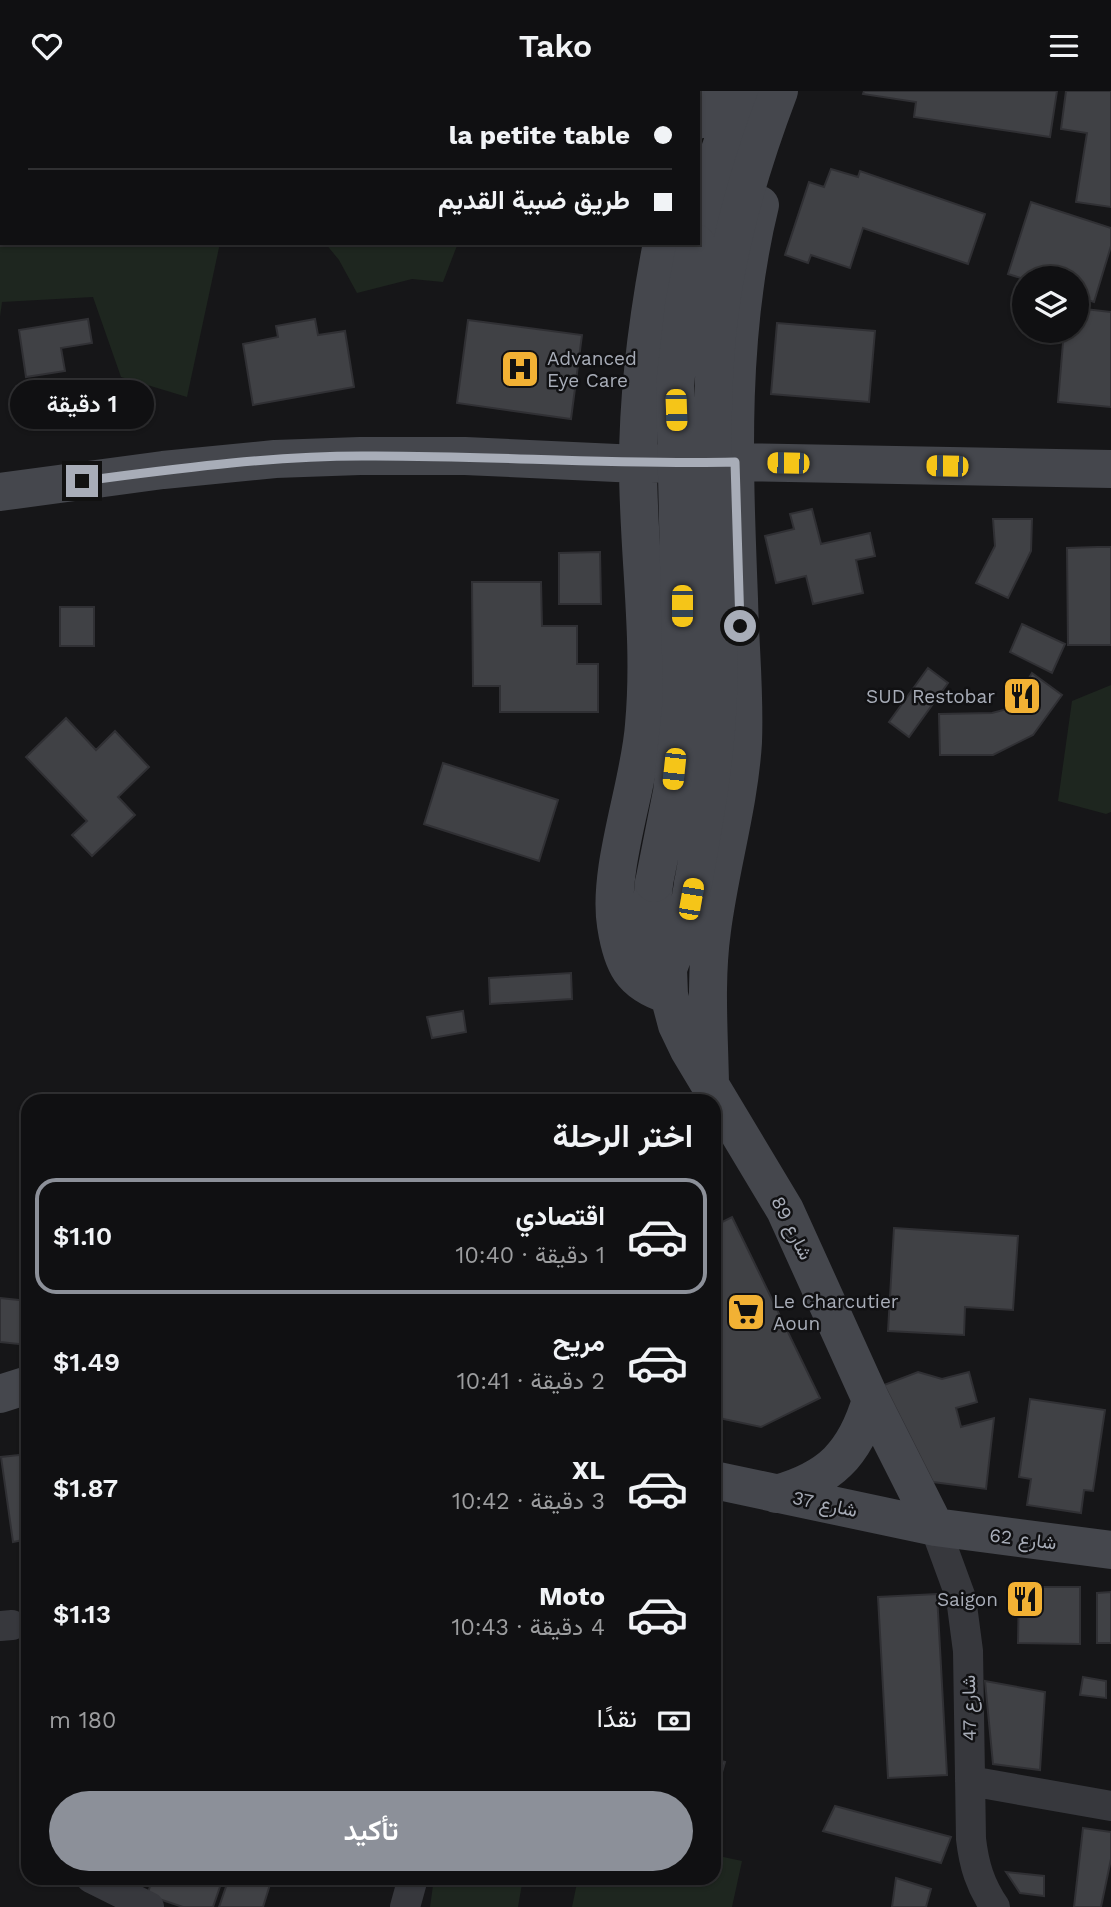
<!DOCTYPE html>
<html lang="ar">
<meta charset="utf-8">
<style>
body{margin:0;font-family:"Work Sans",Vazirmatn,sans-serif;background:#19191b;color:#f1f3f6;direction:rtl;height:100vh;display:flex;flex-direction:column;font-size:26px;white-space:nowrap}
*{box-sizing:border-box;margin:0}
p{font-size:23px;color:#9c9d9f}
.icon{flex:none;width:38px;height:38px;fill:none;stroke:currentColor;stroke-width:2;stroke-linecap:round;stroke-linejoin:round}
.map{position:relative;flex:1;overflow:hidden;direction:ltr}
.drawer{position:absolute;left:21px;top:1003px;width:700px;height:791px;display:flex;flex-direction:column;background:#101012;border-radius:21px;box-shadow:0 2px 5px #0004,0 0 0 2px #303032;direction:rtl}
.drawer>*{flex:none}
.guide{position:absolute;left:0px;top:0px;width:700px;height:154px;box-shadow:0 2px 5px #0004,0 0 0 2px #303032;direction:rtl;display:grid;align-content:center;height:154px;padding:0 28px;background:#101012}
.fabs{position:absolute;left:1012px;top:175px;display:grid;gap:14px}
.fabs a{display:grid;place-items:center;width:77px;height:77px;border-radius:50%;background:#101012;box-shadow:0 2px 5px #0004,0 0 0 2px #303032;font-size:35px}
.end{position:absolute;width:32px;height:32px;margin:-16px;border:9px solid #a8adb8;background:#111;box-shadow:0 0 0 4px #111}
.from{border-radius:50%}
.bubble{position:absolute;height:49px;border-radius:24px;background:#101012;box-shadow:0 2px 5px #0004,0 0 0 2px #303032;font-size:23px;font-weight:600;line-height:49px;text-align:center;direction:rtl}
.car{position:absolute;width:21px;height:42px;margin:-21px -10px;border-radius:9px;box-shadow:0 0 5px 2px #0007;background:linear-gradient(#f5c518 24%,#345 0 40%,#f5c518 0 76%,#345 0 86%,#f5c518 0)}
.guide b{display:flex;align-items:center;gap:24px;height:66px;font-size:26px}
.guide b+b{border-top:2px solid #303032}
.guide i{width:18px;height:18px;background:#f1f3f6}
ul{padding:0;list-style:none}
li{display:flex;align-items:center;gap:21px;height:116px;margin:0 14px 10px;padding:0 14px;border:4px solid transparent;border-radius:21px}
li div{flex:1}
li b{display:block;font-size:26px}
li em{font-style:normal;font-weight:600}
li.on{border-color:#8c9099}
li>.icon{width:63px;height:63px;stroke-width:1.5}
h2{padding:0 28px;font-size:32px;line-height:84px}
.pay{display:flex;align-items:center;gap:18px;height:77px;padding:0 28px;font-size:26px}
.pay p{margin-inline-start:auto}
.action{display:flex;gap:14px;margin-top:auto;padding:14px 28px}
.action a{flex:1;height:80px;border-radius:42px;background:#8c9099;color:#fff;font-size:28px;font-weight:600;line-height:80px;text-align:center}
header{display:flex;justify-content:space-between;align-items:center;height:91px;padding:0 28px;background:#101012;font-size:32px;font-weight:600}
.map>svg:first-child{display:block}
.green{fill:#1e261f}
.building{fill:#404145;stroke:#303034;stroke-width:2}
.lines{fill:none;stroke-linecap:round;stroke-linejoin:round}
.street{stroke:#37383d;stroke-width:30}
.secondary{stroke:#45474d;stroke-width:38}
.secondary-bridge{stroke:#45474d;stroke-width:38}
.route{stroke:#a8adb8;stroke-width:9}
.labels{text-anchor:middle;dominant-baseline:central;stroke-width:5;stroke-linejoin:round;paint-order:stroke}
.poi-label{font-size:19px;fill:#a8adb8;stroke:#111113;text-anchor:start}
.street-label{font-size:19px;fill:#a8adb8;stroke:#111113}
</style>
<header><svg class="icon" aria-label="menu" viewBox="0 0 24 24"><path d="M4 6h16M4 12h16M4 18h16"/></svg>Tako<svg class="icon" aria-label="heart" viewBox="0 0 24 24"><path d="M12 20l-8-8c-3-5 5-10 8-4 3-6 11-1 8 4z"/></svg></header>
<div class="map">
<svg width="1111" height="1816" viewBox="0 0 1111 1816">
<rect width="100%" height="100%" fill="#161618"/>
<path class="green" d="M0,0H500L2,2V152H220L187,306L121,286L93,206L2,211L0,226Z
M325,152H458L443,191L412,188L357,202L339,169Z
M1111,594V721L1106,723L1058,710L1072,610Z
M714,1764L742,1770L732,1816H572L578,1787H714Z
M434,1787H523L518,1816H430Z"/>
<path class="building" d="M864,0H1057L1050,46L914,26L916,11L863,3Z
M1066,0H1111V116L1076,111L1087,42L1061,38Z
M831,78L858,86L860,80L985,123L968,173L863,137L850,177L811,164L808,172L785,164L809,91L824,96Z
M1031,111L1111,137V155L1094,211L1076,205V187L1024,188L1008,183Z
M1076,217L1111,221V316L1058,311L1064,240H1076Z
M88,228L92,252L61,257L65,280L26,286L19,239Z
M315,228L318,244L345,240L354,296L253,314L243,253L278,246L276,235Z
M468,229L582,244L571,328L457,312Z
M777,232L875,240L869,311L771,303Z
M812,418L821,453L870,442L875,465L856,469L863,502L813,513L806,485L776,492L765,445L794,438L790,423Z
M993,428H1032L1031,460L1008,507L976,492L995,455Z
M1097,456H1111V554H1068L1067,457Z
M600,461L601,513H559V462Z
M472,491H541L542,535H577V573H598V621H500V595H473Z
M60,516H94V555H60Z
M1022,533L1065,553L1052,582L1010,561Z
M928,577L948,592L909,646L889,631Z
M1032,582L1062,604L1033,644L993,664H940L939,623L992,622L1011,617Z
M66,627L96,659L115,640L149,676L118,706L135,724L92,765L72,744L87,730L26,666Z
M443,672L558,709L539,770L424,733Z
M571,882L572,908L490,913L489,887Z
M463,920L466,941L432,947L427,926Z
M732,1126L820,1307L761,1336L714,1326V1135Z
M894,1137L1018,1145L1013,1219L965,1216L964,1244L888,1240Z
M0,1207L28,1210V1254L0,1251Z
M918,1281L942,1288L969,1281L977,1311L956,1317L961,1336L994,1327L986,1398L933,1391L884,1294Z
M1030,1308L1105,1319L1093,1400L1084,1399L1081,1422L1027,1414L1031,1388L1019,1386Z
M28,1363V1448L13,1451L1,1366Z
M1019,1496H1080V1553L1018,1552Z
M1111,1501V1552H1097V1502Z
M937,1503L947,1684L888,1687L878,1506Z
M1083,1586L1106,1590V1607L1080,1604Z
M985,1590L1045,1601L1040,1679L993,1673Z
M714,1668L725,1671L714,1709Z
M835,1715L951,1746L941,1772L823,1740Z
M1083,1737L1111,1741V1768L1101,1816H1074Z
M1006,1781L1044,1785V1805L1020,1802Z
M153,1787H223L213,1816H183L147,1804Z
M229,1787H272L263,1816H219Z
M896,1787L931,1798L926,1816H892Z"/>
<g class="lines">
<path class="street" d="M935,1436L961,1507L968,1560L971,1748C974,1774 980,1794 995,1816
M0,1535L12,1534
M970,1690L1111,1715
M91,1787L149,1816
M405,1816L413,1787"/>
<path class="secondary" d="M698,29L710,0
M698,139L720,59L741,0
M662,152C648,225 638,299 638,374C638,461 652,547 644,634C640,693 607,778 616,834C622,873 631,892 669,904
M0,401L163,379L275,368L360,365H465L638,373L735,371L1111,378
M654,792L651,821L656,851L668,878L669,904L677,934L689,959L785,1119L871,1309L935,1436
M668,878L688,823L693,793
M710,992C709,941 705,889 712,839C720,776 739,715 743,651C745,603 740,556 739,508C734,376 728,244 760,114
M0,1303L28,1294
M714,1389L935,1436L1111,1459
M776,1403C830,1388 855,1363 871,1309"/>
<path class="secondary-bridge" d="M654,792L672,701L682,608L675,294L684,214L696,152
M693,793C704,731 716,668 718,605C722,477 703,346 720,219C730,143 752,71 779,0"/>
</g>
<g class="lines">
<path class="route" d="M82,390C175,378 268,365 362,365C487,364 610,374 735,371L740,535"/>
</g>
<defs>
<symbol id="hospital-square" viewBox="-11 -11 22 22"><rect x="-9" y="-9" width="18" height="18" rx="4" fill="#f2b134" stroke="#111113"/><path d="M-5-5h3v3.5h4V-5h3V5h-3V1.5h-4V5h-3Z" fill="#111"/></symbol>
<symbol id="restaurant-square" viewBox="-11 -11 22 22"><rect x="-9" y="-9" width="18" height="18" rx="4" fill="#f2b134" stroke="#111113"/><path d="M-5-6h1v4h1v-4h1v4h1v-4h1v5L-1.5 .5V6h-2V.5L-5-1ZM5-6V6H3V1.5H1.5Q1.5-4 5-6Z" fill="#111"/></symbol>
<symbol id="supermarket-square" viewBox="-11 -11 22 22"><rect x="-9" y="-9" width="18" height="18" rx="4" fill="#f2b134" stroke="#111113"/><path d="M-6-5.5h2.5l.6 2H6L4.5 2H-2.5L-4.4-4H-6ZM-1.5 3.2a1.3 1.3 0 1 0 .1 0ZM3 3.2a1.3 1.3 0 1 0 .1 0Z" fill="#111"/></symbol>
</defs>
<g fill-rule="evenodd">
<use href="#hospital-square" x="498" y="256" width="44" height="44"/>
<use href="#restaurant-square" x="1000" y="583" width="44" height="44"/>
<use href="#supermarket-square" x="724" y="1199" width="44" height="44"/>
<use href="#restaurant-square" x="1003" y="1486" width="44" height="44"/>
</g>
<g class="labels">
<g class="poi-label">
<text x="547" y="267">Advanced<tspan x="547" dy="22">Eye Care</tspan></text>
<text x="995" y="605" text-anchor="end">SUD Restobar</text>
<text x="773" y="1210">Le Charcutier<tspan x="773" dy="22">Aoun</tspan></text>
<text x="998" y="1508" text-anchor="end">Saigon</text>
</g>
<g class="street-label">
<text transform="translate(792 1137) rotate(63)">شارع 89</text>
<text transform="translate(825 1413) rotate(12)">شارع 37</text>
<text transform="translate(1023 1448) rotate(7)">شارع 62</text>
<text transform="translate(969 1617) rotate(-91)">شارع 47</text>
</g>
</g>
</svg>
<div class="fabs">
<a><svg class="icon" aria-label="layers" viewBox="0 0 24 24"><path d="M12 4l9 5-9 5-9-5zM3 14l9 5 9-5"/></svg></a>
</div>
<i class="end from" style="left:740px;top:535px"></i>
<i class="end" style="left:82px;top:390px"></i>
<div class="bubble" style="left:10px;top:289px;width:144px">1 دقيقة</div>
<i class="car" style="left:676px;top:319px;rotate:178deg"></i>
<i class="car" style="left:788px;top:372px;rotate:271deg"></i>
<i class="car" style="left:947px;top:375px;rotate:271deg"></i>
<i class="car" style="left:682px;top:515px;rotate:180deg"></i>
<i class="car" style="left:674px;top:678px;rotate:186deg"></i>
<i class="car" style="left:691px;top:808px;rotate:10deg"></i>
<div class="guide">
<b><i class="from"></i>la petite table</b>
<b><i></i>طريق ضبية القديم</b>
</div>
<section class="drawer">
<h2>اختر الرحلة</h2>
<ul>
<li class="on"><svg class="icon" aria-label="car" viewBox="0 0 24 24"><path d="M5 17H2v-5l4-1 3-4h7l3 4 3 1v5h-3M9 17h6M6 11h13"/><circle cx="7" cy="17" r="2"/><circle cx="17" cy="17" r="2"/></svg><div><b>اقتصادي</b><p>1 دقيقة · 10:40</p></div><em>$1.10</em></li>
<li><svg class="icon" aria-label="car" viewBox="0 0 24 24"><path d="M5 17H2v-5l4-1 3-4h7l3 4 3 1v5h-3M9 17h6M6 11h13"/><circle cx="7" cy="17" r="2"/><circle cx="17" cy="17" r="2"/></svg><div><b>مريح</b><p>2 دقيقة · 10:41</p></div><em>$1.49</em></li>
<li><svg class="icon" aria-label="car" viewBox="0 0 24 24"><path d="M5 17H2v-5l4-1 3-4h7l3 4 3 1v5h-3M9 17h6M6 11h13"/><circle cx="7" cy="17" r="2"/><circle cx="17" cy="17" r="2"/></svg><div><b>XL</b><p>3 دقيقة · 10:42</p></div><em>$1.87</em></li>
<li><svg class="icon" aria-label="car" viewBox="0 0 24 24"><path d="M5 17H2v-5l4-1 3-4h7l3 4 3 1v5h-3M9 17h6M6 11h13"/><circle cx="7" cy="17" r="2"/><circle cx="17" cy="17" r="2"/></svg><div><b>Moto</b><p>4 دقيقة · 10:43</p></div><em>$1.13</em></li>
</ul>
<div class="pay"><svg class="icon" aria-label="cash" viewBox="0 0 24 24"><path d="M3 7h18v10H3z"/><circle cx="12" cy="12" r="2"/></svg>نقدًا<p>180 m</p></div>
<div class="action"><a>تأكيد</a></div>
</section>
</div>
